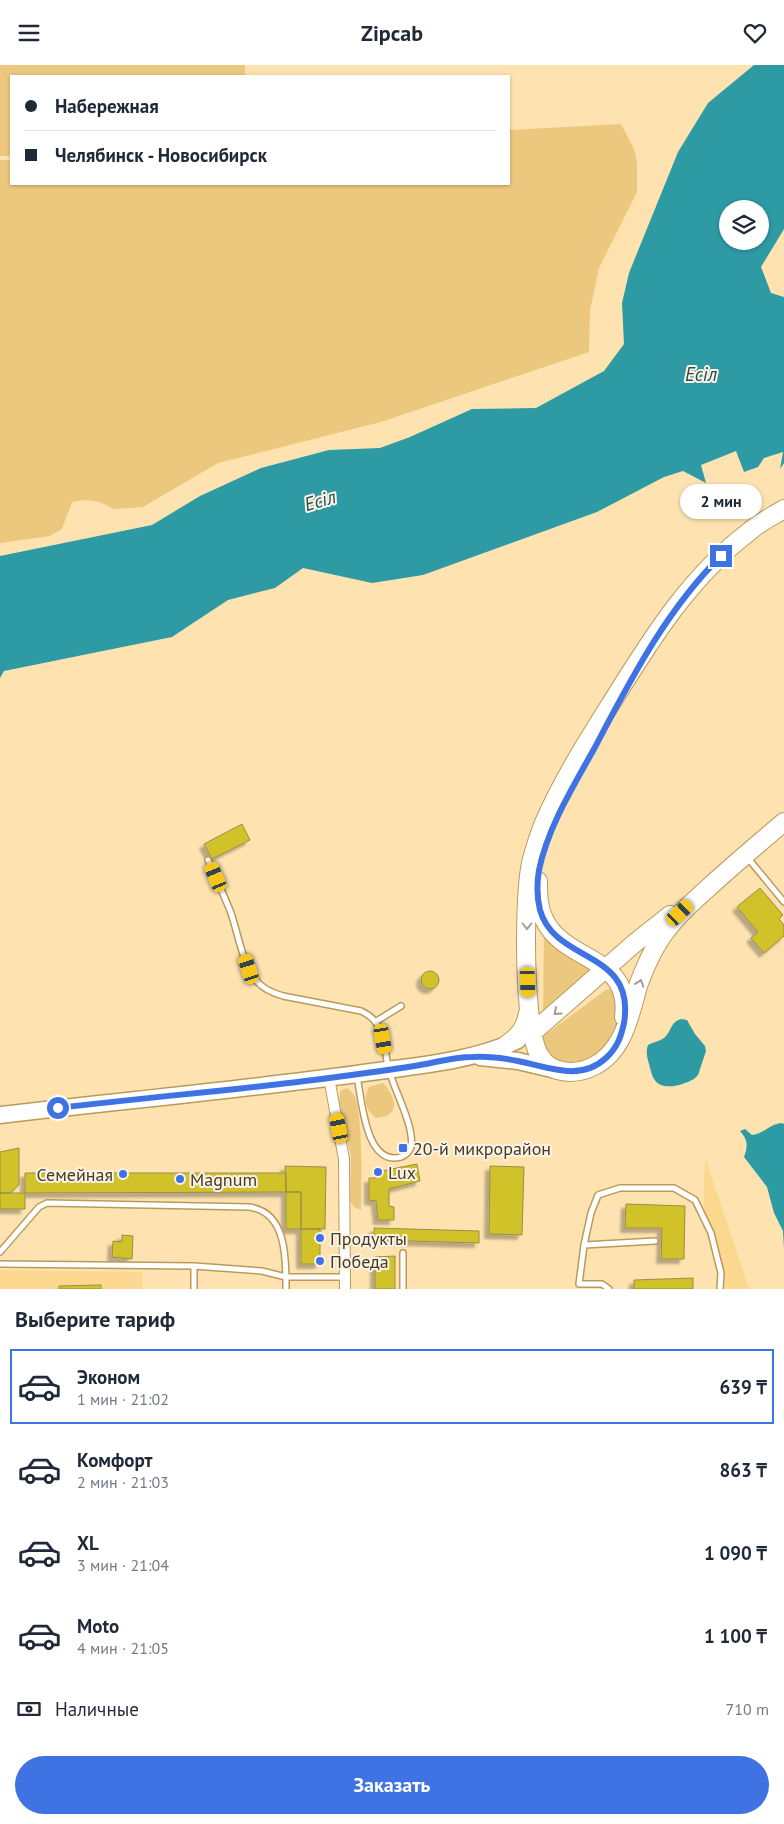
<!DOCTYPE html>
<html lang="ru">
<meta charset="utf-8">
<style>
body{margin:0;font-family:"PT Sans",sans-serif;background:#f6f6f7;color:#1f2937;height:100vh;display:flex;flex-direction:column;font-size:19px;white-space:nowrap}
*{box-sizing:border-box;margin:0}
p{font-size:16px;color:#747a83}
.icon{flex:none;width:28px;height:28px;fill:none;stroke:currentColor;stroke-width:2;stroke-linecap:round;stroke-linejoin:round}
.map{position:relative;height:1224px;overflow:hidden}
.details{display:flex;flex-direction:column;background:#fff;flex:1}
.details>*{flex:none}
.hud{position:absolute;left:10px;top:10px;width:500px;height:110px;border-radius:0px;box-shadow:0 1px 4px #0004;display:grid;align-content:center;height:110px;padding:0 15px;background:#fff}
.fabs{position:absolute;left:719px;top:135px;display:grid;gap:10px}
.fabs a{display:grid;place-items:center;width:50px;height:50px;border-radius:50%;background:#fff;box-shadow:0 1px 4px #0004;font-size:25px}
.end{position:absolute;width:22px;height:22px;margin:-11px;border:6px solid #3f73e3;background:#fff;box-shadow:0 0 0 2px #fff}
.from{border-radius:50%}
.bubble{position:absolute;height:35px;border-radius:18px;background:#fff;box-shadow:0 1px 4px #0004;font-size:16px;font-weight:700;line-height:35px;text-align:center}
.car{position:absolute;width:15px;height:30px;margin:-15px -8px;border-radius:6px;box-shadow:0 0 4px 1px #0007;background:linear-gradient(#f5c518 24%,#345 0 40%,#f5c518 0 76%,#345 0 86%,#f5c518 0)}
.hud b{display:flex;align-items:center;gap:18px;height:48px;font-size:19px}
.hud b+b{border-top:1px solid #e0e1e3}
.hud i{width:12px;height:12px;background:#1f2937}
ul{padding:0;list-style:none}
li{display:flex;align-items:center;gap:15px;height:75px;margin:0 10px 8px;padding:0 5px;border:2px solid transparent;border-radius:0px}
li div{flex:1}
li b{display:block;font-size:19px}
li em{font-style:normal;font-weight:700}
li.on{border-color:#3f73e3}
li>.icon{width:45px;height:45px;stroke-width:1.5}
h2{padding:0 15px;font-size:22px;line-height:60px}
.pay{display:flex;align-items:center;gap:12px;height:55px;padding:0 15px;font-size:19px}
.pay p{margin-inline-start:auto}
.button{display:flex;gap:10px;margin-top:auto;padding:10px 15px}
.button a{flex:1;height:58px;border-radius:30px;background:#3f73e3;color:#fff;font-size:20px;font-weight:700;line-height:58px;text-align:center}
header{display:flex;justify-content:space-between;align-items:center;height:65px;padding:0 15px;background:#fff;font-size:22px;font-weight:700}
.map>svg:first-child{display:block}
.built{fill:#fcd78f}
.green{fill:#ecc77e}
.water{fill:#2e9aa4;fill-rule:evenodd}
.building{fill:#d2c229;stroke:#958e4b;filter:url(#shadow)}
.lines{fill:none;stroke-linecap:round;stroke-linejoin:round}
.service-casing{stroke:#ba9a5b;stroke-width:8}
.minor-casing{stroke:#ba9a5b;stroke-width:12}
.primary-casing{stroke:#ba9a5b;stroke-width:19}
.trunk-casing{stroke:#ba9a5b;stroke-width:20}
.service{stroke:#fff;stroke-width:5}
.minor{stroke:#fff;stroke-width:10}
.primary{stroke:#fff;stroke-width:16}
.trunk{stroke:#fff;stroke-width:18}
.oneway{stroke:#a49c90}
.route{stroke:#3f73e3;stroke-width:6}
.poi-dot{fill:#3f73e3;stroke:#faf3e7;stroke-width:2}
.labels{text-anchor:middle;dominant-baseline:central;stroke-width:4;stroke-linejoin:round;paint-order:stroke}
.poi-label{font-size:18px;fill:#483a20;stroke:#faf3e7;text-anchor:start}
.water-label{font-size:19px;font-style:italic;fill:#2a4a4d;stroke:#faf3e7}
</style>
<header><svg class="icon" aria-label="menu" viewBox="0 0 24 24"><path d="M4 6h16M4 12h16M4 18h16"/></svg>Zipcab<svg class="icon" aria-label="heart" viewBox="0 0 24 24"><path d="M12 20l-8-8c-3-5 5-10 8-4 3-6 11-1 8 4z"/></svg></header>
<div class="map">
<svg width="784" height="1224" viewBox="0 0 784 1224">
<defs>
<filter id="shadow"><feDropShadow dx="-4.5" dy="4.5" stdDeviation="1" flood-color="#0004"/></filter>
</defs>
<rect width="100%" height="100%" fill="#fee3b1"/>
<path class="built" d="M705,1092L749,1224H719V1195L703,1157Z
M0,1205L142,1207V1224H0Z"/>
<path class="green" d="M0,0H245V11H11V91H0Z
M621,59L634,84L637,98V127L599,203L590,245L589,287L381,357L218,398L143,442L114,444L99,437L85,435L72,437L62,464L50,471L0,478V95H11V119H509V65Z
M544,867L599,906L543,955Z
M607,924L616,925C618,933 621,944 620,952C617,974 596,997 573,999C565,1000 555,995 547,993L541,975L545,970Z
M383,1018C390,1025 401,1042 388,1050C385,1052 379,1052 376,1053C365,1044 363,1034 369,1022Z
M347,1023C353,1027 356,1033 357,1039C363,1070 361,1113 361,1145L354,1142L350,1136L351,1091L339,1041L340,1026Z"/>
<path class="water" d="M754,0H784V164L761,202L771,228L784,232V398L780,404L783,387L764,393L758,402L744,407L736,386L701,400L706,418L683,406L664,412L597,447L423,510L372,518L303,503L275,523L228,535L172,572L4,606L0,613V491L152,460L200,431L261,403L329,385L380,383L410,372L472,344L536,343L604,306L624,279L622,238L629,208L678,87L708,38ZM728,144H760V176H728Z
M681,954L687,955L695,969L705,981L706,986L698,1010L694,1014C683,1020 662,1027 654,1014C652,1011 651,1006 650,1003C648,994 645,989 648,980C653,977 662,976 666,971C672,964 671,957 681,954Z
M781,1058L784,1059V1184L783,1166L774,1148L767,1122L744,1092C748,1081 748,1075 740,1066L745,1064L752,1070C765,1068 768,1060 781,1058Z"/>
<path class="building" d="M242,759L250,775L212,794L204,779Z
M760,823L783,850L779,854L784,860V871L764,888L751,873L758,867L737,842Z
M421 915a9 9 0 1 1 18 0a9 9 0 1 1-18 0Z
M19,1083V1120L10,1128H0V1087Z
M417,1099L420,1116L389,1124V1141L394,1142V1155H378L376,1136L369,1135V1113H376L382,1106Z
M285,1101L326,1102L325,1164H301V1127H286Z
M490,1101L524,1102L522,1170L489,1169Z
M25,1108H286V1127L25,1128Z
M286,1127H301V1164H286Z
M0,1128H25V1144H0Z
M626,1139L685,1141L684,1194H661L662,1163H625Z
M374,1163L479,1166V1178L374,1175Z
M301,1164H320V1199H301Z
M122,1170L133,1171L132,1194L112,1192L113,1176L122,1177Z
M395,1191V1224H375V1192Z
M693,1213V1224H634V1215Z
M101,1220V1224H59V1221Z"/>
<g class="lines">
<defs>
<path id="service" d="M747,792L784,837
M208,795C216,813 224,830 231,848C238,869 242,895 254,913C261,923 272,928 283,931L361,946C370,950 376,956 380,964C386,977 385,992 389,1005C394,1025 415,1062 411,1082C409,1087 406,1090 401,1092C365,1102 362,1034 357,1012
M375,957L401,941
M584,1180L591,1148L598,1130L620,1123H674L695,1135L711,1168L721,1208L720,1224
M0,1187L39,1142L47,1138L249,1142C287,1147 286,1194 286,1224
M0,1199L194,1201L262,1206L286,1212H345
M194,1224V1201
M403,1224V1188
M609,1224L602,1219H579L584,1180L655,1176"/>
<path id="minor" d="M329,1013L344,1094L345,1224"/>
<path id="primary" d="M480,992L518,996L556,1005
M0,1050C119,1036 238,1025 357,1009C411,1001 468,998 518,975"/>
<path id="trunk" d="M784,444C773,451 760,457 750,466C689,512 650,576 610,640C586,678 561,718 543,760C538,774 532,790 530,804C524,837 523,966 540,991C551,1010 577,1010 594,1001C625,985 630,948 639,918C644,905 649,893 656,881C669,858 687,842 707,824C732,801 758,779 784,757
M538,816C538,829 538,842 544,854C564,898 632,890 624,952
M532,968L636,877L670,850
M506,980C518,972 526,963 528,948"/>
</defs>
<use href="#service" class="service-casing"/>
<use href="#minor" class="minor-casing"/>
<use href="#primary" class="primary-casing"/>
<use href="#trunk" class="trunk-casing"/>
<use href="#service" class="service"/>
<use href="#minor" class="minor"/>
<use href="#primary" class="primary"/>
<use href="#trunk" class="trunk"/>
</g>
<defs><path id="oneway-chevron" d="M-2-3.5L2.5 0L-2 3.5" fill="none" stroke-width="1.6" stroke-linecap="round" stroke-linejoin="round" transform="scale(1.25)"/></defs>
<g class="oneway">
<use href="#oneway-chevron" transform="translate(527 861) rotate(90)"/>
<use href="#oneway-chevron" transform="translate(640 918) rotate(-71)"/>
<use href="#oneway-chevron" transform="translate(557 947) rotate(138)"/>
</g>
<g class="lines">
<path class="route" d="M58,1043C148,1032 239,1025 329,1013C359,1009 390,1005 420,1000C437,997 455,992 472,992C487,991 503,993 518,996C548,1002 580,1017 606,993C617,983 621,972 624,958C636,884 555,899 540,845C537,833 537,817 539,805C548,762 573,722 594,684C630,616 666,545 721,491"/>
</g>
<g class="poi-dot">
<rect x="398" y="1078" width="10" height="10" rx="2.5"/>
<circle cx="378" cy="1107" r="5"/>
<circle cx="123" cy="1109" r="5"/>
<circle cx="180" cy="1114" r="5"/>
<circle cx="320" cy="1173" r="5"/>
<circle cx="320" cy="1196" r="5"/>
</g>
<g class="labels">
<g class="poi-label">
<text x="413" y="1083">20-й микрорайон</text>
<text x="388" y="1107">Lux</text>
<text x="113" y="1109" text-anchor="end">Семейная</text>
<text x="190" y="1114">Magnum</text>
<text x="330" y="1173">Продукты</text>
<text x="330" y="1196">Победа</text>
</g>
<g class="water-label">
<text x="701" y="309">Есіл</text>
<text transform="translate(320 435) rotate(-16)">Есіл</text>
</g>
</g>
</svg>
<div class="fabs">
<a><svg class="icon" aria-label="layers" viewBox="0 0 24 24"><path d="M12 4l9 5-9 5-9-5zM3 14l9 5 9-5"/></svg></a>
</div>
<i class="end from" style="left:58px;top:1043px"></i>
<i class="end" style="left:721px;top:491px"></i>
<div class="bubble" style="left:680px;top:419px;width:82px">2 мин</div>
<i class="car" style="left:216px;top:812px;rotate:337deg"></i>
<i class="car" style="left:680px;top:848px;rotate:47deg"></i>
<i class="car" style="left:249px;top:904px;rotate:342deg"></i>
<i class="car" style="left:528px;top:917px;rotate:178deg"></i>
<i class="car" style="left:383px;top:974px;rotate:170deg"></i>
<i class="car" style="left:339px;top:1063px;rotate:349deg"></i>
<div class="hud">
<b><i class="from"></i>Набережная</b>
<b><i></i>Челябинск - Новосибирск</b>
</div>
</div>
<section class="details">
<h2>Выберите тариф</h2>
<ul>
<li class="on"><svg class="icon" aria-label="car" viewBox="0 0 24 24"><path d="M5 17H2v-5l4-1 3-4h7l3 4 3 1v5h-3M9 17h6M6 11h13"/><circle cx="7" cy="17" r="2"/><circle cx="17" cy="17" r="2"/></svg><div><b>Эконом</b><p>1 мин · 21:02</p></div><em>639 ₸</em></li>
<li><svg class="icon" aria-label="car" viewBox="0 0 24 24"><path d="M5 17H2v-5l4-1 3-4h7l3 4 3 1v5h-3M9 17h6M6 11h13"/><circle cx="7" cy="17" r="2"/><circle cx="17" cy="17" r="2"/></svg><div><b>Комфорт</b><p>2 мин · 21:03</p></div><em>863 ₸</em></li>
<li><svg class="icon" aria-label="car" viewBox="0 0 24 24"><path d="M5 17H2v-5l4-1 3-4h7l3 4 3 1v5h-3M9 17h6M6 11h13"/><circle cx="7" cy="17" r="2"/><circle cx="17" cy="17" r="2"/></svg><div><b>XL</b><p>3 мин · 21:04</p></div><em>1 090 ₸</em></li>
<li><svg class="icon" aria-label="car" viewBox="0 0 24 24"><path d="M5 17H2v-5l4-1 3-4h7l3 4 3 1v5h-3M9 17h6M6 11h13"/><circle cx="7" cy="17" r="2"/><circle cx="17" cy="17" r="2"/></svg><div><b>Moto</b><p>4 мин · 21:05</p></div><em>1 100 ₸</em></li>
</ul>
<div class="pay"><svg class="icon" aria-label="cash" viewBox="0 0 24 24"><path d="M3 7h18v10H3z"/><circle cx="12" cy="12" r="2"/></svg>Наличные<p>710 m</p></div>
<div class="button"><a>Заказать</a></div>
</section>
